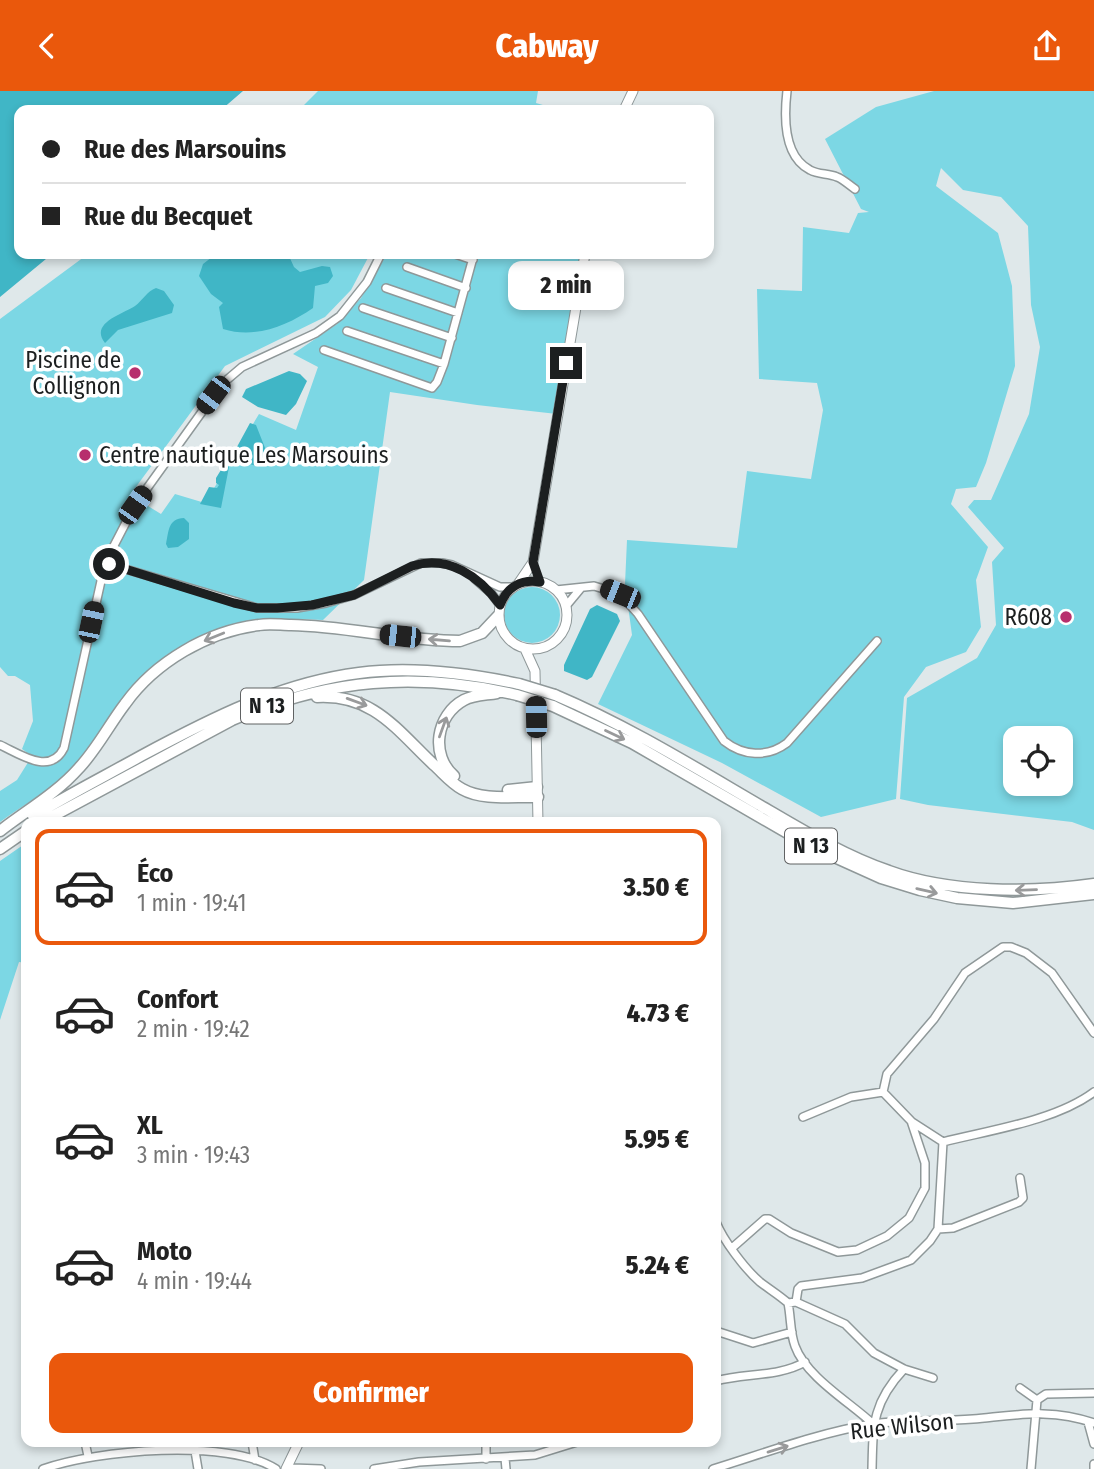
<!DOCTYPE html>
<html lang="fr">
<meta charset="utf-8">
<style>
body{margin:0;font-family:"Fira Sans Condensed",sans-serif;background:#f2f2f2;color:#222;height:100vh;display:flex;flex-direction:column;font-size:26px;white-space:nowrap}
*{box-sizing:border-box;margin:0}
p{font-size:23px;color:#767676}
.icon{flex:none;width:38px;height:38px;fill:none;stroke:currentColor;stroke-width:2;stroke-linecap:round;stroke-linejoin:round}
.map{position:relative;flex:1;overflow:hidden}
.details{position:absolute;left:21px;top:726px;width:700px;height:630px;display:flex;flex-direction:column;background:#fff;border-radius:14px;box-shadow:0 4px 10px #0003}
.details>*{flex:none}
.top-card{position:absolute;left:14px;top:14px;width:700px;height:154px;border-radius:14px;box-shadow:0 4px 10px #0003;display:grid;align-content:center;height:154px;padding:0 28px;background:#fff}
.controls{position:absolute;left:1003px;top:635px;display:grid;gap:14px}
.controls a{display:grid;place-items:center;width:70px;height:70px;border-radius:14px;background:#fff;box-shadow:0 4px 10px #0003;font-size:35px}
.end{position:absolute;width:32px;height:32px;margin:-16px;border:9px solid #1c1f20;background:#fff;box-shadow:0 0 0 4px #fff}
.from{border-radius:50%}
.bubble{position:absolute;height:49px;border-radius:14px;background:#fff;box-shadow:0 4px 10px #0003;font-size:23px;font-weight:800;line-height:49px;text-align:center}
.car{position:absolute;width:21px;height:42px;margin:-21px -10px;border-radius:9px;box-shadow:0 0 5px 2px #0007;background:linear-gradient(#222 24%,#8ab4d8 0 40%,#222 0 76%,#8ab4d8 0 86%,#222 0)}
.top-card b{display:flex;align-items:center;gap:24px;height:66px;font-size:26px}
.top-card b+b{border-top:2px solid #e0e0e0}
.top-card i{width:18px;height:18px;background:#222}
ul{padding:12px 0 0;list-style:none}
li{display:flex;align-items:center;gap:21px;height:116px;margin:0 14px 10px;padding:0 14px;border:4px solid transparent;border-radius:14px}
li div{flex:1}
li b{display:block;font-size:26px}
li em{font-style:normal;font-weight:800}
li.on{border-color:#ea580c}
li>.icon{width:63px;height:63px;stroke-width:1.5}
.button{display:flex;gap:14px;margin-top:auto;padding:14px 28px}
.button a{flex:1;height:80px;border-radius:14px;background:#ea580c;color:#fff;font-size:28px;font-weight:800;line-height:80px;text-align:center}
header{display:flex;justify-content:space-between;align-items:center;height:91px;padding:0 28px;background:#ea580c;color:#fff;font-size:32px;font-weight:800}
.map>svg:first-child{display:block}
.green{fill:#7cd7e4;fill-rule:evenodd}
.water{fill:#40b6c6}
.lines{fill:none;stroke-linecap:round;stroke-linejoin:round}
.minor-casing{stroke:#8f9899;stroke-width:10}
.major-casing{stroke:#8f9899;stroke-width:11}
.highway-casing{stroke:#8f9899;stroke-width:13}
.minor{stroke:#fff;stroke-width:7}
.major{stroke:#fff;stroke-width:9}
.highway{stroke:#fff;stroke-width:10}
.highway-bridge-casing{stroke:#8f9899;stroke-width:13;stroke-linecap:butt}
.highway-bridge{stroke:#fff;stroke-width:10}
.oneway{stroke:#999a9b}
.route{stroke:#1c1f20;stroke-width:9}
.poi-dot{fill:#b72f6d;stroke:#fff;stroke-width:2.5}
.labels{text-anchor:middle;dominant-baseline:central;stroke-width:7;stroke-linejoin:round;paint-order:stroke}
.shield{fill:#fff;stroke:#606263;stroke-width:2}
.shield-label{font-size:21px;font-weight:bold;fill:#1c1f20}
.poi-label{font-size:23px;fill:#1c1f20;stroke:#fff;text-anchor:end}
.street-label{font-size:23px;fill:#1c1f20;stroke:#fff}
</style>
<header><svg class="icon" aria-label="back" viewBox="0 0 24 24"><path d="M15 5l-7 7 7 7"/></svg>Cabway<svg class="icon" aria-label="share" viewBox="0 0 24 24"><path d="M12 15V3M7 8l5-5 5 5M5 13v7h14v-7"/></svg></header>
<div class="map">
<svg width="1094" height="1378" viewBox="0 0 1094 1378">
<rect width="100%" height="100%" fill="#dfe8ea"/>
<path class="green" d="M318,0H538L536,12L560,19H299Z
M934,0H1094V739L1072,731L928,714L900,708L907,607L977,567L996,534L992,471L1004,457L968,416L974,409H991L1029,323L1040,256L1031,214L1028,135L1001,106L963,99L941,77L936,95L998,142L1012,195L1015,275L986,372L976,396L956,398L951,413L988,456L976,489L981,536L966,561L926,576L904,606L896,708L821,726L722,672L598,613L632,544L625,493L627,449L737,457L747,380L811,388L823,319L817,292L759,288L757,198L802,200L803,136L849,142L858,122L869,121L861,118L825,48L876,16ZM1015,648H1060V693H1015Z
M88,163H370L351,199L325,226L225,275L130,404L161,423L175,403L205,412L259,323L296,339L318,276L293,263L337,233L361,207L387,163H585L557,323L477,314L390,301L364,489L323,529C242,524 171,543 119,611C104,631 93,654 77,673C55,697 26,712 0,731V700L17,689L32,665L22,658L33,630L30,594L15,585H8L0,576V228Z
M504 524a28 28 0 1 1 56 0a28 28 0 1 1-56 0Z
M26,752V872L19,871L0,929V770Z"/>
<path class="water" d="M0,0H243L221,19H19V163H52L0,206Z
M216,163H288L294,176L300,181L322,175L330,176L333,185L328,192L315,195L313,217C287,235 255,248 223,238L219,216L223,212L211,203L199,185L203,173Z
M156,197L164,200L174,214L172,222L118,239L105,252C89,232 123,223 135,215C143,209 147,200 156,197Z
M289,280L300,283L307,290L296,313L286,324L258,316L242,306L246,298Z
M250,332L256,334L269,367L256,375L234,368L232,365Z
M224,374L229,376L221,417L200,413L209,396L217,397L219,394L216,392V387Z
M184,427L189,432V448L178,456L168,457L166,453C169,439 168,428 184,427Z
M597,514L617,523L620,530L592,586L587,589L564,580V574L590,518Z"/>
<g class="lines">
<defs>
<path id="minor" d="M787,0C784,26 783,65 810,79C819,84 828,82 837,86C843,88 849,94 855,98
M455,163L473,169
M407,176L466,197
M386,197L458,222
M363,217L452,247
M347,240L444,273
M324,259L432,297L437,291L444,273L474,163
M105,472L257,517H297L326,512L354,504L421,472H442L452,474L500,496H513
M475,488L491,502L500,514
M556,499L594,495L620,503L638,523L724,650C743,665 767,667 787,652L877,550
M566,515L581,497
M0,654C20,663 50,685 64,657L105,472L135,414L222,293L242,276L316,242L340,225L367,191L381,163
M803,1026L851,1006L883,1001
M912,1031L943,1051
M716,1131C723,1149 745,1178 760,1191C769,1198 779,1204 788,1212C791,1226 790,1242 795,1255C806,1286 851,1312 873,1333
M938,1138L953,1137L1019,1111L1023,1107L1020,1087
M732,1157L765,1128H769L791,1142L838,1161L857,1159L887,1145L909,1127L925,1097V1072L911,1030L883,1001L887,983L934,928L965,882L1003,856H1011L1026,862L1052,882L1094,942
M796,1211L845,1233L874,1262L904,1278L933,1287
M788,1212L796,1211L798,1198L801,1195L862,1187L911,1169L930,1150L938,1138L943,1051C990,1039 1055,1030 1094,1001
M716,1240L753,1252L792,1241
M716,1290C745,1282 779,1286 805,1271
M1020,1297L1037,1309
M1088,1331L1094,1353
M85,1351L88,1365
M252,1351L255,1369
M486,1351V1368
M195,1360L198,1378
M505,1367L506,1378
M288,1374L292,1377L321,1378
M43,1378C96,1359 228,1347 276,1378
M374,1378L419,1371L535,1364L577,1351
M713,1378C765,1362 818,1342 872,1333C905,1328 940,1331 973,1328C1018,1324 1051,1317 1094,1332
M872,1378C873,1335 872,1312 904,1278
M1031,1378L1037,1309L1046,1303L1094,1302
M1094,1378V1373"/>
<path id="major" d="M624,19L633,0
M499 524a34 34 0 1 1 68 0a34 34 0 1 1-68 0Z
M518,493L533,471L585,163
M525,558L535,580L538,732
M286,1378L299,1351"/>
<path id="highway" d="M555,604C626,634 691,674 756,712C799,737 842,764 889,780C949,802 1031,802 1094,793
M317,606C373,603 396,638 434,674C443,682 451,692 462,698C483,710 514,705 538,706
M553,615L632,652L810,755L881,787L920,799L957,807L1013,812L1094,803
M454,685C430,664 436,624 464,609C473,604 486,604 497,602
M508,699L537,696
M33,725C68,704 105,685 141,665C210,628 280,592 359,582C412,575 467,582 519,593
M40,732L232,629C328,588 416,580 517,604
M0,740C27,719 56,703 79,677C97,658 109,634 125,613C155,571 208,540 259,534C269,532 281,534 291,534C347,535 404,550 460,550L482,542L498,525
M0,758L26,740"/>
</defs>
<use href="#minor" class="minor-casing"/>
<use href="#major" class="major-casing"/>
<use href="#highway" class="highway-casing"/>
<use href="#minor" class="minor"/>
<use href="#major" class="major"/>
<use href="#highway" class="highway"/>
<defs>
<path id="highway-bridge" d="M519,593L555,604
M517,604L553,615"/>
</defs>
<use href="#highway-bridge" class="highway-bridge-casing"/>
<use href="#highway-bridge" class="highway-bridge"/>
</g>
<defs><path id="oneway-shaft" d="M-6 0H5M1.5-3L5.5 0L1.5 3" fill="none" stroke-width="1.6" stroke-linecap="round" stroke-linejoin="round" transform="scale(1.75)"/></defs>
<g class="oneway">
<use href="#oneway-shaft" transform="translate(214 546) rotate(158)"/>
<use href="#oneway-shaft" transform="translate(439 549) rotate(-175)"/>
<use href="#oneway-shaft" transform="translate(357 611) rotate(20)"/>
<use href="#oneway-shaft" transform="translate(443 636) rotate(-70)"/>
<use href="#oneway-shaft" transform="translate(615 644) rotate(25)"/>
<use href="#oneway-shaft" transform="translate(1026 799) rotate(178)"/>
<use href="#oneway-shaft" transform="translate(927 800) rotate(13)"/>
<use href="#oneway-shaft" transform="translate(778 1358) rotate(-17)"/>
</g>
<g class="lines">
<path class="route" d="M109,473L234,512L257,517H277L312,514L354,504L412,475C448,463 480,486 500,514C507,496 521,488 540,491L533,471L566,272"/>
</g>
<g class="poi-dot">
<circle cx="135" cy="282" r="7"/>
<circle cx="85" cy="364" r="7"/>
<circle cx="1066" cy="526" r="7"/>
</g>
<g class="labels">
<g class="shield">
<rect x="241" y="597.5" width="52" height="35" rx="5"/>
<rect x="785" y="737.5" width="52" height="35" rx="5"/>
</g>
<g class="shield-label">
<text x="267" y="615">N 13</text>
<text x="811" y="755">N 13</text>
</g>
<g class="poi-label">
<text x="121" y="269">Piscine de<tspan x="121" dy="26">Collignon</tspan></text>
<text x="99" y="364" text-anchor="start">Centre nautique Les Marsouins</text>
<text x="1052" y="526">R608</text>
</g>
<g class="street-label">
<text transform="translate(902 1335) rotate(-6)">Rue Wilson</text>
</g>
</g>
</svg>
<div class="controls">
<a><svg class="icon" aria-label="locate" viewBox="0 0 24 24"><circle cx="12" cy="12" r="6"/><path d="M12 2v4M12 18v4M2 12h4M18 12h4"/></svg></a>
</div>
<i class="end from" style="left:109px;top:473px"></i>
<i class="end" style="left:566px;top:272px"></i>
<div class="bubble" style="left:508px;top:170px;width:116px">2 min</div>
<i class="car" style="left:213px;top:304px;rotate:217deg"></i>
<i class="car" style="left:135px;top:414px;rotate:35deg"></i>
<i class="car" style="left:620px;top:503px;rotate:292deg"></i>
<i class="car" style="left:91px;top:531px;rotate:12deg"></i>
<i class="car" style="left:400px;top:545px;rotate:276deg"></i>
<i class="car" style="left:536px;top:626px;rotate:359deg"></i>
<div class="top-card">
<b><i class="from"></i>Rue des Marsouins</b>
<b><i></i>Rue du Becquet</b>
</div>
<section class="details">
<ul>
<li class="on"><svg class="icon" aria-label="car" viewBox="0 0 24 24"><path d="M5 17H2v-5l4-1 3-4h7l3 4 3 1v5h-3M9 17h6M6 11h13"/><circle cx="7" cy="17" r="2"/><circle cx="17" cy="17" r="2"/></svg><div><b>Éco</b><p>1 min · 19:41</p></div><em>3.50 €</em></li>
<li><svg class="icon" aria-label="car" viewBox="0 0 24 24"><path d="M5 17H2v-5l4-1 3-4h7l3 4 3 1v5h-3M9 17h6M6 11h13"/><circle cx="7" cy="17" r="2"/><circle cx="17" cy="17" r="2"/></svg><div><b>Confort</b><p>2 min · 19:42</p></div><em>4.73 €</em></li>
<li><svg class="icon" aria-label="car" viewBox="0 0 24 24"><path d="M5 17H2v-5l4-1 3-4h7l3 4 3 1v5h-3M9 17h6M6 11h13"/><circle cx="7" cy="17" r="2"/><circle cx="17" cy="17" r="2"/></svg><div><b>XL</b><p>3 min · 19:43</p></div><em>5.95 €</em></li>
<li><svg class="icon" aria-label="car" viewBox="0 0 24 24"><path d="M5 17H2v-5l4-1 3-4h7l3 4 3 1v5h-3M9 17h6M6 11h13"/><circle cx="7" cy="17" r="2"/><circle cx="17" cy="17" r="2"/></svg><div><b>Moto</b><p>4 min · 19:44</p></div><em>5.24 €</em></li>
</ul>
<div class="button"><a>Confirmer</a></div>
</section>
</div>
